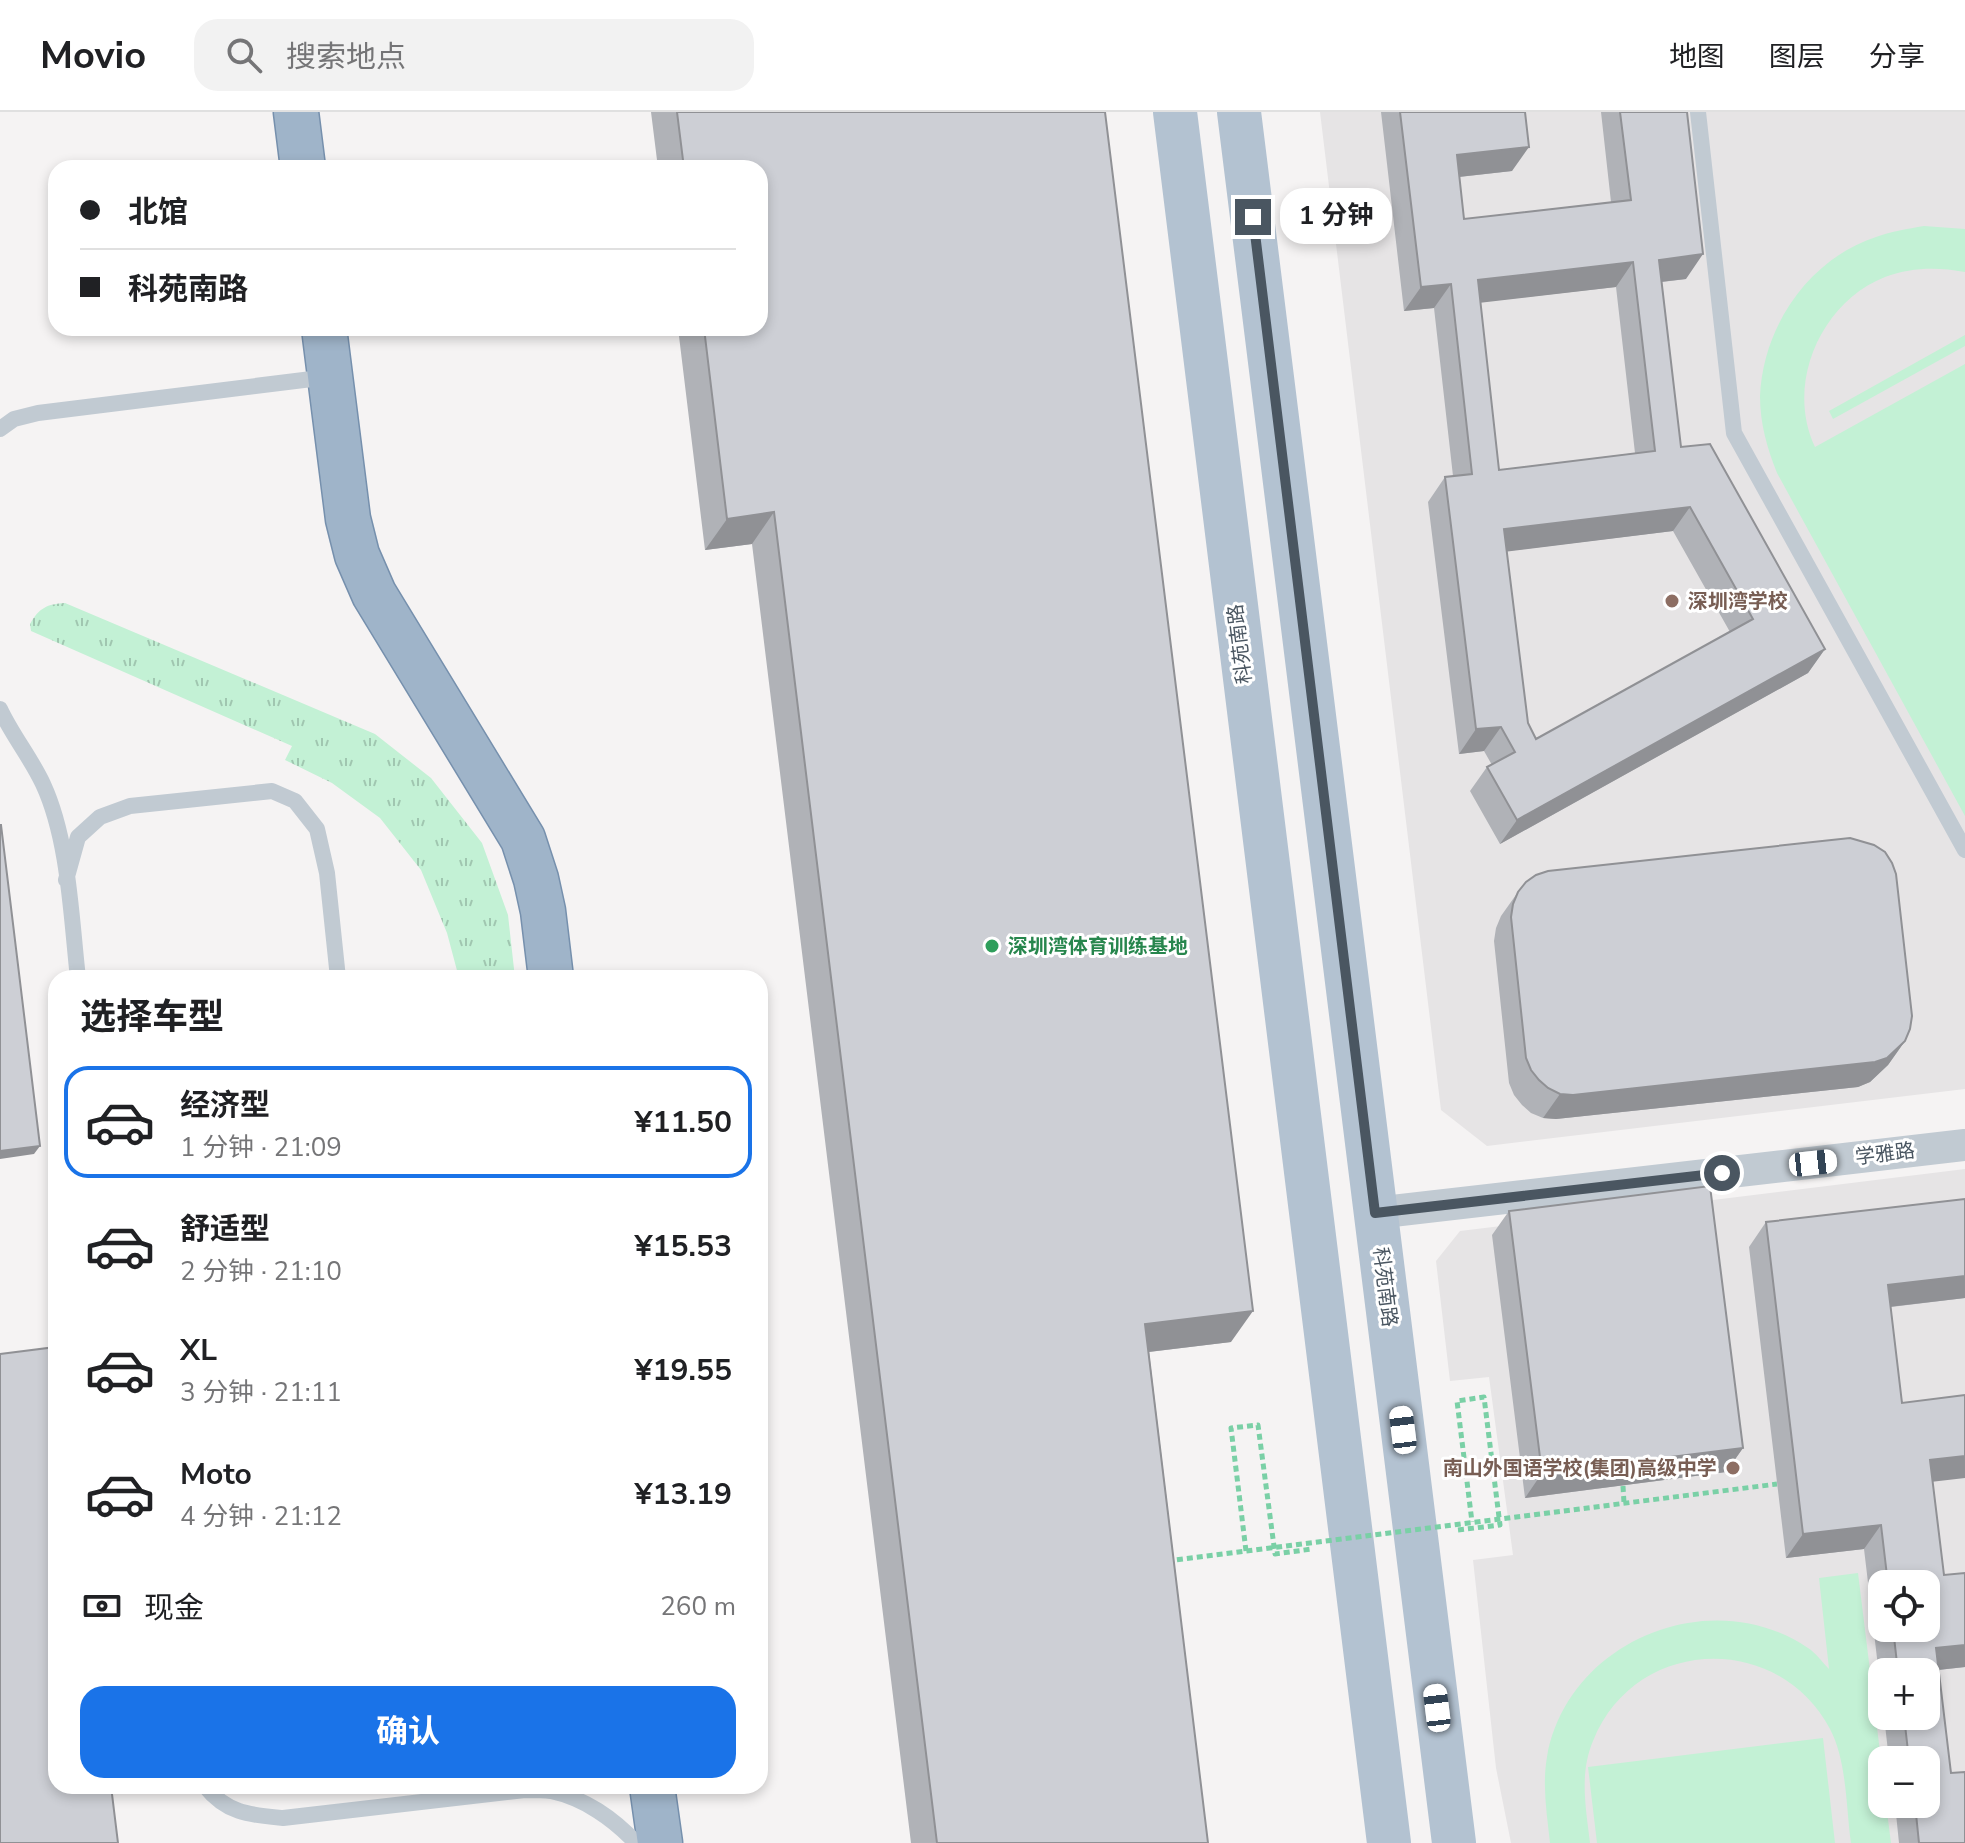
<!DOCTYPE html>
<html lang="zh">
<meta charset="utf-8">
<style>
body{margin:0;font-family:"Nunito Sans","Noto Sans SC",sans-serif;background:#f2f2f2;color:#202124;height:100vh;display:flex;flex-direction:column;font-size:30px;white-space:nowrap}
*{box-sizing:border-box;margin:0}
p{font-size:26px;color:#757577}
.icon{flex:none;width:44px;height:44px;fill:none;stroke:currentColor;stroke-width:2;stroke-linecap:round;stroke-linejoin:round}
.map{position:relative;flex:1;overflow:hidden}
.sheet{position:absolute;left:48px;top:858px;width:720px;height:824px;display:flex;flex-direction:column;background:#fff;border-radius:24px;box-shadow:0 4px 12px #0003}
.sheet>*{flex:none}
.banner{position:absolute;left:48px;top:48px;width:720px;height:176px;border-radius:24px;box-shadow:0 4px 12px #0003;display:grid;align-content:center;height:176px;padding:0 32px;background:#fff}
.tools{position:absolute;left:1868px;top:1458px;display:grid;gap:16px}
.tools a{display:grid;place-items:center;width:72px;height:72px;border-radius:16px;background:#fff;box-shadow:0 4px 12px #0003;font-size:40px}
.end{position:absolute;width:36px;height:36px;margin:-18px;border:10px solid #4a5661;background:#fff;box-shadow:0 0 0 4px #fff}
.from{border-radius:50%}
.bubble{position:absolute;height:56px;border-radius:24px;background:#fff;box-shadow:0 4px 12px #0003;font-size:26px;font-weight:700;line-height:56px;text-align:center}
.car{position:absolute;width:24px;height:48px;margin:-24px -12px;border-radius:10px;box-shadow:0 0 6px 2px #0007;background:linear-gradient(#fff 24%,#345 0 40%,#fff 0 76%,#345 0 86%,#fff 0)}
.banner b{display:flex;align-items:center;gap:28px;height:76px;font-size:30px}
.banner b+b{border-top:2px solid #e0e0e0}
.banner i{width:20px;height:20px;background:#202124}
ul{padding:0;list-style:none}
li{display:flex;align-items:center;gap:24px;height:112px;margin:0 16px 12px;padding:0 16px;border:4px solid transparent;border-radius:24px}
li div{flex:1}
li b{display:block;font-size:30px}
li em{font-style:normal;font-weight:700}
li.current{border-color:#1a73e8}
li>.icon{width:72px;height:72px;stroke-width:1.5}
h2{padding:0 32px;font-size:36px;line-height:96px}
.pay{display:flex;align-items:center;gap:20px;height:88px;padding:0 32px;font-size:30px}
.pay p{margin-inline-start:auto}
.cta{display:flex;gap:16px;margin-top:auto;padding:16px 32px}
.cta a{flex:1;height:92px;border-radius:24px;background:#1a73e8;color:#fff;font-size:32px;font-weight:700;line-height:92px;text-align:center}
header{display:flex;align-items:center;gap:48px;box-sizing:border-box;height:112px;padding:0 40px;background:#fff;border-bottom:2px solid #e0e0e0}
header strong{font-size:38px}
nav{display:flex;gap:44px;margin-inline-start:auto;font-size:28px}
.search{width:560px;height:72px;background:#f2f2f2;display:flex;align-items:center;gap:20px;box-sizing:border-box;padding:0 28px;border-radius:24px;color:#757577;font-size:30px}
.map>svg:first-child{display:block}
.education{fill:#e6e4e5;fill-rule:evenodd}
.grass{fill:url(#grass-tufts)}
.green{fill:#c3f1d5}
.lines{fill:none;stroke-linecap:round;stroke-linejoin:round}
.trunk-casing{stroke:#7690ad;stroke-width:47}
.path{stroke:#7ad0a6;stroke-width:5;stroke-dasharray:6 4;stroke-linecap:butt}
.service{stroke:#c1cad2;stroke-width:16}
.minor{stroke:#c1cad2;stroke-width:32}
.primary{stroke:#b3c2d1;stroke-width:44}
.trunk{stroke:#9fb4c9;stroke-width:44}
.path-bridge{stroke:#7ad0a6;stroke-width:5;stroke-dasharray:6 4;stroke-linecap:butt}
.wall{fill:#b0b2b7;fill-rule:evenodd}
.shaded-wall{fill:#909195}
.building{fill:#cdcfd5;stroke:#909195;stroke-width:2;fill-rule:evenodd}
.route{stroke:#4a5661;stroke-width:10}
.education-dot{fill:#8d6e63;stroke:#fff;stroke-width:3}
.leisure-dot{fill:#2e9e5b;stroke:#fff;stroke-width:3}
.labels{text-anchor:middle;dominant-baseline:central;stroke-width:6;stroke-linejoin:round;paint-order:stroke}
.education-label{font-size:20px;font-weight:bold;fill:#785e54;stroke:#fff;text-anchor:start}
.street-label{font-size:20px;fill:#4a5661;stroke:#fff}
.leisure-label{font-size:20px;font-weight:bold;fill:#27864d;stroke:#fff;text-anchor:start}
</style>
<header>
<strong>Movio</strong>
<div class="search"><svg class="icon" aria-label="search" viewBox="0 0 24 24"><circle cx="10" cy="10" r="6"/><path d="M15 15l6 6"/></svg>搜索地点</div>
<nav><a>地图</a><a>图层</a><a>分享</a></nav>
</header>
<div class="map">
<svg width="1965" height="1731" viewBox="0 0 1965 1731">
<defs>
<pattern id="grass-tufts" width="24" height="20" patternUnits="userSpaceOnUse" patternTransform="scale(2)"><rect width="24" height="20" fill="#c3f1d5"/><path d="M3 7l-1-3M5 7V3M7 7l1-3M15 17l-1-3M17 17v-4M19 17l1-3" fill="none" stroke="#a0c6b0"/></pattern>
</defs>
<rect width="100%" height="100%" fill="#f5f3f3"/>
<path class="education" d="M1320,0H1965V977L1487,1034L1441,998Z
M1965,1057V1731H1511L1496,1656L1473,1448L1513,1443L1489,1265L1450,1269L1436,1149L1460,1119ZM1882,1472H1926V1516H1882ZM1882,1560H1926V1604H1882ZM1882,1648H1926V1692H1882Z"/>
<path class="grass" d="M65,491L375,622L431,666L482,731L508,803L515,866H459L447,821L421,758L380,706L332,671L285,648L292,634L31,519L30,512C39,496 47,492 65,491Z"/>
<path class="green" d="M1924,114L1965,117V160C1938,155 1912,155 1885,165C1821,190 1785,272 1815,335L1965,252V704L1777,361C1767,336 1760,311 1760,284C1763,214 1809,147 1876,125C1892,119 1907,117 1924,114Z
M1965,223V234L1833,307L1829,299Z
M1858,1461L1882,1656V1692H1886L1891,1731H1851C1846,1696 1847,1649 1830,1617C1778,1519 1635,1524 1593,1629C1579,1662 1586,1696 1590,1731H1550C1547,1702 1542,1674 1547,1645C1567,1529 1711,1470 1808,1536C1816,1541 1822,1550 1829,1557L1819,1466Z
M1823,1626L1835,1731H1597L1588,1655Z"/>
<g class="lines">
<defs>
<path id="trunk" d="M296,0L303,56
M324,216L348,407L357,443L374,482L523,727L536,767L543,799L551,866
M652,1674L660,1731"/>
</defs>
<use href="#trunk" class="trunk-casing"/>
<path class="path" d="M1623,1374L1624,1391
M1458,1418L1500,1413L1484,1285L1457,1289L1472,1410
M1246,1439L1231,1316L1258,1313L1275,1442L1312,1437"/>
<path class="service" d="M1698,0L1734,321L1965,738
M0,317L14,307L38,301L328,265
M0,597C12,623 31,646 43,672C69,728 71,805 78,866
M66,768L78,725L100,705L130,694L272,679L295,689L317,717L327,761L338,866
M205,1674C227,1702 251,1703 283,1706L525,1678C534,1678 543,1678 551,1679C584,1686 614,1707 636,1731"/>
<path class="minor" d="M1375,1101L1965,1033"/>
<path class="primary" d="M1175,0L1389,1731
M1239,0L1454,1731"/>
<use href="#trunk" class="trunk"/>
<path class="path-bridge" d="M1167,1449L1777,1372"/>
</g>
<path class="wall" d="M651,0H1105L1231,1230L1149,1240L1208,1731H911L752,432L705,438L678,216H760V56H658Z
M1381,0H1525L1512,59L1459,65L1464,107L1611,90L1601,0H1687L1686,167L1662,170L1681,335L1825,537L1808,561L1500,732L1470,679L1487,655L1492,653L1484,639L1459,642L1428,390L1445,365L1453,364L1434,196L1404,199ZM1616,175L1635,341L1499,358L1480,190ZM1673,419L1730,520L1536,627L1528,611L1507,439Z
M1518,780L1905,929L1888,953L1870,970L1858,975L1556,1007L1543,1006L1531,1001L1522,993L1514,983L1509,971L1494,829L1496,816L1501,804Z
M1965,1087V1186L1891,1195L1902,1291L1933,1370L1944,1463L1965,1555L1938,1558L1951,1661L1965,1731H1899L1895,1692H1926V1648H1889L1884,1604H1926V1560H1882V1588L1864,1437L1786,1446L1749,1135L1766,1110ZM1882,1472H1926V1516H1882Z
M1509,1099L1743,1336L1726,1360L1525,1386L1492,1123Z"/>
<path class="shaded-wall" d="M1529,35L1512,59L1440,67L1457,43Z
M1703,142L1686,167L1642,172L1659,148Z
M1633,150L1616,175L1461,193L1478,168Z
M1451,172L1434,196L1404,199L1421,175Z
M1690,395L1673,419L1487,442L1504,417Z
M774,400L752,432L705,438L727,407Z
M1825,537L1808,561L1500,732L1517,708Z
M1501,615L1484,639L1459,642L1476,617Z
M1905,929L1888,953L1870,970L1858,975L1556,1007L1543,1006L1560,982Z
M40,1034L34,1042L0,1047V1039Z
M1965,1164V1186L1871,1197L1888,1173Z
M1253,1199L1231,1230L1123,1243L1145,1212Z
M1743,1336L1726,1360L1525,1386L1542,1361Z
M1965,1344V1366L1913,1372L1930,1348Z
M1881,1413L1864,1437L1786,1446L1803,1422Z
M1965,1533V1555L1919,1560L1936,1536Z"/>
<path class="building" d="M677,0H1105L1253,1199L1145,1212L1208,1731H937L774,400L727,407L704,216H760V56H684Z
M1400,0H1525L1529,35L1457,43L1464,107L1631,88L1620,0H1687L1703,142L1659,148L1681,335L1710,332L1825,537L1517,708L1487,655L1515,640L1501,615L1476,617L1445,365L1472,362L1451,172L1421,175ZM1633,150L1655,339L1499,358L1478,168ZM1690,395L1753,507L1536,627L1528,611L1504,417Z
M0,713H1L40,1034L0,1039Z
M1850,726L1874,733L1885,740L1892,751L1896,762L1912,904L1910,917L1905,929L1887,946L1875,950L1573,983L1560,982L1548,976L1539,968L1531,958L1526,946L1511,805L1513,792L1518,780L1526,770L1536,763L1548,759Z
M1710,1074L1743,1336L1542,1361L1509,1099Z
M1965,1087V1164L1888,1173L1902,1291L1965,1283V1344L1930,1348L1944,1463L1965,1461V1533L1936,1536L1951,1661L1965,1660V1731H1919L1915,1692H1926V1648H1909L1904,1604H1926V1560H1898L1893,1516H1926V1472H1888L1881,1413L1803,1422L1766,1110Z
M56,1235V1674H111L118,1731H0V1242Z"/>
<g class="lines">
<path class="route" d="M1253,105L1375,1101L1722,1061"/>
</g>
<g class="education-dot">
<circle cx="1672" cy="489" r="8"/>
<circle cx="1733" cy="1356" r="8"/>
</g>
<circle class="leisure-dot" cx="992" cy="834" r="8"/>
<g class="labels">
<g class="education-label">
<text x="1688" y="489">深圳湾学校</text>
<text x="1717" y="1356" text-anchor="end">南山外国语学校(集团)高级中学</text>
</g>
<g class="street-label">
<text transform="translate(1240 532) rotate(-97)">科苑南路</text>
<text transform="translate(1885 1042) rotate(-7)">学雅路</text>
<text transform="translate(1385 1175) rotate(83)">科苑南路</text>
</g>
<g class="leisure-label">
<text x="1008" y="834">深圳湾体育训练基地</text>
</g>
</g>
</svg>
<div class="tools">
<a><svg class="icon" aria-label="locate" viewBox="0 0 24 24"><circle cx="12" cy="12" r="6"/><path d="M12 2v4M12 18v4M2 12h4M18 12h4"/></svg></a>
<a>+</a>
<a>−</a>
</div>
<i class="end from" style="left:1722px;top:1061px"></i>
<i class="end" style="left:1253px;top:105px"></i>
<div class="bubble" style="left:1280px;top:76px;width:112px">1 分钟</div>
<i class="car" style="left:1813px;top:1051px;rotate:84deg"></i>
<i class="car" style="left:1403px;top:1318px;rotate:353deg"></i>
<i class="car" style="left:1437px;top:1596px;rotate:353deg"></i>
<div class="banner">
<b><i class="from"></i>北馆</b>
<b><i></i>科苑南路</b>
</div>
<section class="sheet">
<h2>选择车型</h2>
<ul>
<li class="current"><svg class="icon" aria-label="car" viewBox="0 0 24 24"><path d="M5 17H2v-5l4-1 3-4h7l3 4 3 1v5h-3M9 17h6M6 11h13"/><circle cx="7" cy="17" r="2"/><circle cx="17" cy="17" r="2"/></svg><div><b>经济型</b><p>1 分钟 · 21:09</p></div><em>¥11.50</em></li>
<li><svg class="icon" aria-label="car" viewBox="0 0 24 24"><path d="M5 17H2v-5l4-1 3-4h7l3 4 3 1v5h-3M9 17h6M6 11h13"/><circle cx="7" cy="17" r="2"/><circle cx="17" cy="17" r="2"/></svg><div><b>舒适型</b><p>2 分钟 · 21:10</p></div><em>¥15.53</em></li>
<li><svg class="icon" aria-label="car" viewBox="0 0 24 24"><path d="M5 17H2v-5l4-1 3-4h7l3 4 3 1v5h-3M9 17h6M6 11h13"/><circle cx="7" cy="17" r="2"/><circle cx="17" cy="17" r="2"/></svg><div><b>XL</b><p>3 分钟 · 21:11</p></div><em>¥19.55</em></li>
<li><svg class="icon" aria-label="car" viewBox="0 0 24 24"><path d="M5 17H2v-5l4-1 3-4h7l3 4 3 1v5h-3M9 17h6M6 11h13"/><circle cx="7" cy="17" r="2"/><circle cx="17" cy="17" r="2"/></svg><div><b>Moto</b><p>4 分钟 · 21:12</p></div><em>¥13.19</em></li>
</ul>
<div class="pay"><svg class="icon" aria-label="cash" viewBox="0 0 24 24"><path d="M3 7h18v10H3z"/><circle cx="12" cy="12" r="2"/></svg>现金<p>260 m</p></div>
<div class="cta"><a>确认</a></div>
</section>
</div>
